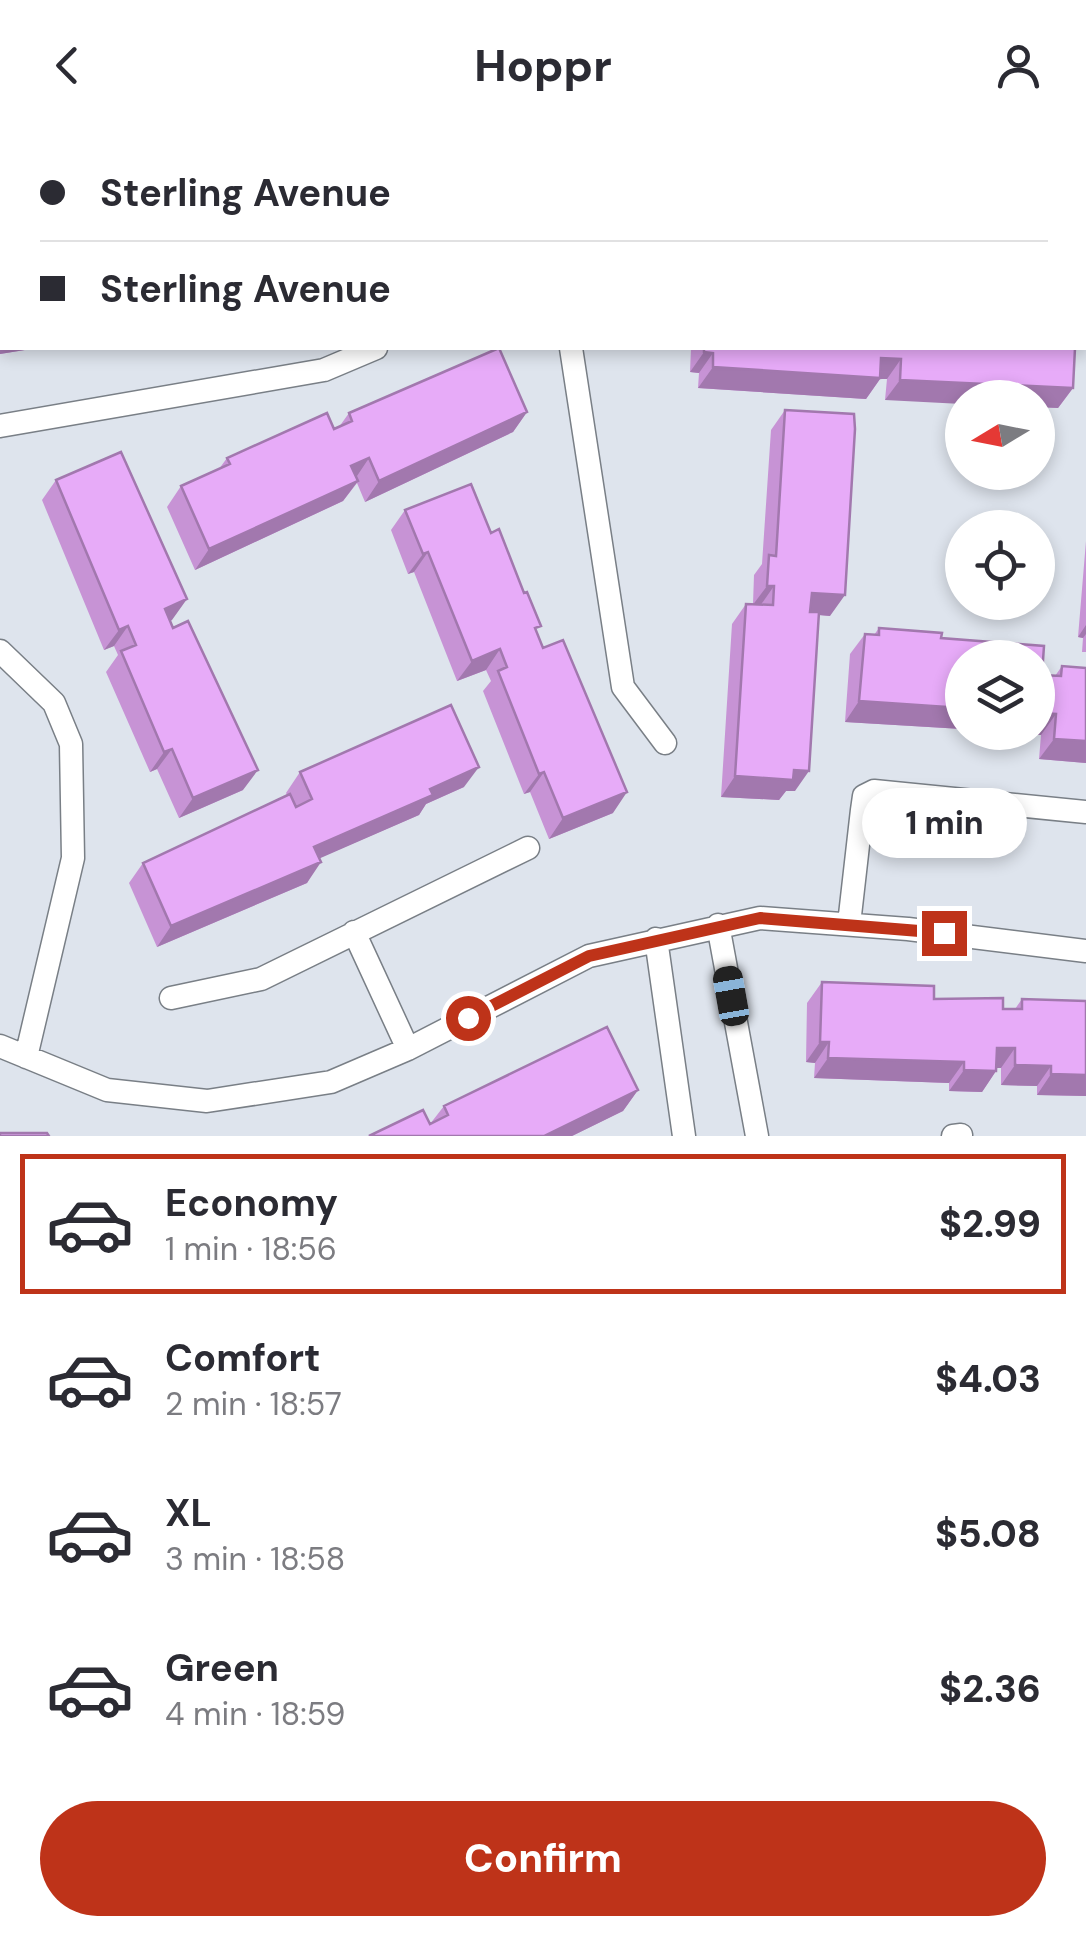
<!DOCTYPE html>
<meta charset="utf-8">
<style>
body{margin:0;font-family:"DM Sans",sans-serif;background:#f7f7f7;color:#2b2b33;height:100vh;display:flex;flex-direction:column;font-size:38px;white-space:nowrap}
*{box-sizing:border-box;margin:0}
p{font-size:32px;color:#7c7c81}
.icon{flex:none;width:55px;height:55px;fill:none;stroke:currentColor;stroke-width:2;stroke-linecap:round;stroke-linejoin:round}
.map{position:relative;height:1006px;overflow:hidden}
.panel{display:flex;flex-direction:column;background:#fff;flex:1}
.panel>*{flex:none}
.banner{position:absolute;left:0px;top:0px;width:1088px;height:220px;box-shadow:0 5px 15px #0003;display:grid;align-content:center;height:220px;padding:0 40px;background:#fff}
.needle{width:65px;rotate:260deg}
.tools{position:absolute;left:945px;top:250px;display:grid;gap:20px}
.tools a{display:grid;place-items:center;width:110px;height:110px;border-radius:50%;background:#fff;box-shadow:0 5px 15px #0003;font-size:50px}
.end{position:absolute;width:45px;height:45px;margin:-22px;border:12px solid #be3319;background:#fff;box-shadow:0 0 0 5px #fff}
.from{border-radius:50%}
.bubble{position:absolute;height:70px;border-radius:35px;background:#fff;box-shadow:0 5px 15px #0003;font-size:32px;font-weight:800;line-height:70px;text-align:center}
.car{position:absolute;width:30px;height:60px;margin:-30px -15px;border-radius:12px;box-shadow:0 0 8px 2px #0007;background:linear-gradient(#222 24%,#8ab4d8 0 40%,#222 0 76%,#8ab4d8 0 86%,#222 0)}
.banner b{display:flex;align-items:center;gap:35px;height:95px;font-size:38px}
.banner b+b{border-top:2px solid #e1e1e2}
.banner i{width:25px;height:25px;background:#2b2b33}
ul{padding:18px 0 0;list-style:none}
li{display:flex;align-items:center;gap:30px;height:140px;margin:0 20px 15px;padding:0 20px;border:5px solid transparent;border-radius:0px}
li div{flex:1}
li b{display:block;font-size:38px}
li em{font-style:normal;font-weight:800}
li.selected{border-color:#be3319}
li>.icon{width:90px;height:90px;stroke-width:1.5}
.button{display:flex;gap:20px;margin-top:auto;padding:20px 40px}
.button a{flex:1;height:115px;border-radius:60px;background:#be3319;color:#fff;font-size:40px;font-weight:800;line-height:115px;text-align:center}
header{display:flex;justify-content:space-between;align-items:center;height:130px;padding:0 40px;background:#fff;font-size:45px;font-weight:800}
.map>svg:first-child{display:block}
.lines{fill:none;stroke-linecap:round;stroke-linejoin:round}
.minor-casing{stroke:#797f86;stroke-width:25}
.minor{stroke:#fff;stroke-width:22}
.wall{fill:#c793d5}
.shaded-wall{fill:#a278ae}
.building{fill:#e7abf8;stroke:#a278ae;stroke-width:2.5}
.route{stroke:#be3319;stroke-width:12}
</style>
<header><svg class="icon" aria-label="back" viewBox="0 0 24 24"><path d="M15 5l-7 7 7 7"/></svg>Hoppr<svg class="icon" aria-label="person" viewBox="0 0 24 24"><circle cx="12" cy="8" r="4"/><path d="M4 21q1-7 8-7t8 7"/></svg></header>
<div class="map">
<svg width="1086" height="1006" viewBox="0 0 1086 1006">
<rect width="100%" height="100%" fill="#dee4ed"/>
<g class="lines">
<defs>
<path id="minor" d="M587,0L588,2
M702,0L703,2
M409,2L411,0
M1085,46H1086
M1085,108L1086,107
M0,116L2,115
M571,218L623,557L665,613
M0,296L324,240L376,218
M0,521L54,573L71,614L73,728L26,927
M849,794L862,680L864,666L874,661L1086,682
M718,795L757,1006
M354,802L408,919
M656,809L684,1006
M171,868L261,849L528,718
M0,916L107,960L207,971L331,952L408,919L589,826L760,788L908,799L1086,821
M953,1006L961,1005"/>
</defs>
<use href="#minor" class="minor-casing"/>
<use href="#minor" class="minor"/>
</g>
<path class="wall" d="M100,0H164V2H100Z
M207,0H297V2H208Z
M322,0H364L361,2H325Z
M961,0H1049V2H961Z
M1066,0H1086V16L1085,2H1066Z
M2,135V218H37L0,224V136Z
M691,218H1075L1073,258L1058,278L1038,277V268L885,270L887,249H880L866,269L698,258L699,243L690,242Z
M785,280L830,486L819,485L795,661H786L779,670L721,667L732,494L746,474H753L754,445L762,434L771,300Z
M527,282L513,302L365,372L357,353L343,371L195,440L167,377L181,356L219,339L227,328L334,299L339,297L349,283Z
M56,350L172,490L170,491L243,660L179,688L157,639L150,642L106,542L118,525L114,516L104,520L42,370Z
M405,380L491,403L537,502L613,683L549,709L530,662L524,664L483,561L491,551L486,540L457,551L414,442L408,444L391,400Z
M1086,411V522H1082L1083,508L1078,507Z
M879,498L941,508L1042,545L1055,546L1062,536L1086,538V633L1039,629L1041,605L1008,602H1038L962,528V599L845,592L850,524L865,504L874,505Z
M300,642L464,657L426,674L419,685L319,728L307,753L157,817L129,753L143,733L287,665L286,663Z
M822,852L1003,879H1015L1022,869L1086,966L1037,965V956L1001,955V938H997L996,941L982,962L949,961V953L814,948L815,933L806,932L807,873Z
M638,960L623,981L572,1006H369L430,994L444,976Z"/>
<path class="shaded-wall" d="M630,0H673L671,2H628Z
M2,212V218H37L0,224V215Z
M704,222L713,223L699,243L690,242Z
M881,228L901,229L887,249H880L866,269L698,258L713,237Z
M900,250L1073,258L1058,278L1038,277V268H962V274L885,270Z
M527,282L513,302L365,372L379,351Z
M369,328L355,349L351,336Z
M358,351L343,371L195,440L209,419Z
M428,422L414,442L408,444L423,424Z
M767,456H774L760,476H752Z
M812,463L845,465L830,486L797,483Z
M187,469L172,490L151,499L165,479Z
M1086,495V504L1083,508L1078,507Z
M128,496L114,516L104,520L119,500Z
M500,519L486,540L457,551L472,531Z
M859,571L962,578V599L845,592Z
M1038,583L1056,584L1041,605L1008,602H1038Z
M1054,609L1086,611V633L1039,629Z
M172,619L157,639L150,642L164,622Z
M479,637L464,657L426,674L419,685L300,737L314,717L430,659Z
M258,640L243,660L179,688L193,668Z
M794,640L809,641L795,661H786L779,670L721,667L735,646Z
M544,642L530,662L524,664L539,644Z
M627,662L613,683L549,709L563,688Z
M321,732L307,753L157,817L171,796Z
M820,912H829L815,933L806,932Z
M997,918H1015L1001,938H983Z
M828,928L964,932L949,953L814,948Z
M1015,935L1051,936L1037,956L1001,955Z
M964,940L996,941L982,962L949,961Z
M1051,944L1086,945V966L1037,965Z
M638,960L623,981L572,1006H544Z"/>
<path class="building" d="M114,0H164V2H114Z
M221,0H297V2H222Z
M492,0H565V2H514Z
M798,0H819L821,2H796Z
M870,0H944L945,2H870Z
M974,0H1049V2H975Z
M2,135V200L0,186V136Z
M499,218L527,282L379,351L369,328L351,336L358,351L209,419L181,356L230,334L227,328L327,283L334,299L352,291L349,283Z
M704,218H1075L1073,258L900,250L901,229L881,228L880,248L713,237V223L704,222Z
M785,280L854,284L855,299L845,465L812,463L810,482H819L809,641L794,640L793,650L735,646L746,474L773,475L774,456H767L769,425L776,426Z
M121,322L187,469L165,479L173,498L188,491L258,640L193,668L172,619L164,622L121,521L136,515L128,496L119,500L56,350Z
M471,354L491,403L499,399L524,463L527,462L541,496L535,498L543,518L563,510L627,662L563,688L544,642L539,644L498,541L507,537L500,519L472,531L428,422L423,424L405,380Z
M879,498L942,503L941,508L1044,516L1042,545L1061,546L1062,536L1086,538V611L1054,609L1056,584L1038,583V528H962V578L859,571L865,504L879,505Z
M451,575L479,637L430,659L433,665L314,717L321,732L171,796L143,733L290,664L296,677L312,669L300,642Z
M822,852L934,856V869L1003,868V879H1022V869L1086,871V945L1051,944V936L1015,935V918H997L996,941L964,940V932L828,928L829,912H820Z
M607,897L638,960L544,1006H369L423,980L430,994L448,985L444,976Z
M0,1003H47L49,1006H0Z"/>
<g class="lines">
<path class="route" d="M468,888L589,826L760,788L944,803"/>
</g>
</svg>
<div class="tools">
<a><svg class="needle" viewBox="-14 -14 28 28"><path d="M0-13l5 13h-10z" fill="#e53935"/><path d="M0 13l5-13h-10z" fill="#7c7c81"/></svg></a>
<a><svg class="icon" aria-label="locate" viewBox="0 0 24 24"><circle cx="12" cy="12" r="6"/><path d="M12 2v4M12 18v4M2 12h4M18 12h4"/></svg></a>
<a><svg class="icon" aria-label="layers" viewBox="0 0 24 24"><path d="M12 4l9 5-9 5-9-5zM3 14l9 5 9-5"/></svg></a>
</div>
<i class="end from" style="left:468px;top:888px"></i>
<i class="end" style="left:944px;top:803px"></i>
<div class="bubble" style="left:862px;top:658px;width:165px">1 min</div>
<i class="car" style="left:731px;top:866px;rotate:350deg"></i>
<div class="banner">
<b><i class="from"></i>Sterling Avenue</b>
<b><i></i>Sterling Avenue</b>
</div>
</div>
<section class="panel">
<ul>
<li class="selected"><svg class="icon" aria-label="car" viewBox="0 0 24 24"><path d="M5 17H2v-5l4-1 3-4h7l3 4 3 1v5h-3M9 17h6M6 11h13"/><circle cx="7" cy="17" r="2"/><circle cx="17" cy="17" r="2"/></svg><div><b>Economy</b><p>1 min · 18:56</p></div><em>$2.99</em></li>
<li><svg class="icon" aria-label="car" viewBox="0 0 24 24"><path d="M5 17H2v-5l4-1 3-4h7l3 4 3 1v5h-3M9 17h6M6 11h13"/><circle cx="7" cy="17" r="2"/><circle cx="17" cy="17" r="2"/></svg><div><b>Comfort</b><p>2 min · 18:57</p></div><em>$4.03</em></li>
<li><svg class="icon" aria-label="car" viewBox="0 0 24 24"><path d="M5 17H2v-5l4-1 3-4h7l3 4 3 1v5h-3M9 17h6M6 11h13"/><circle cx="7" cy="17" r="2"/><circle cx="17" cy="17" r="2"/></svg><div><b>XL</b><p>3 min · 18:58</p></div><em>$5.08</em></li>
<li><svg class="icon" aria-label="car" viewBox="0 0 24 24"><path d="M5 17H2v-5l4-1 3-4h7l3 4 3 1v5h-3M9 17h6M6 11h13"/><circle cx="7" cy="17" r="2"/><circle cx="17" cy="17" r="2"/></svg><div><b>Green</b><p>4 min · 18:59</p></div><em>$2.36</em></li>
</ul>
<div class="button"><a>Confirm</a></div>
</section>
